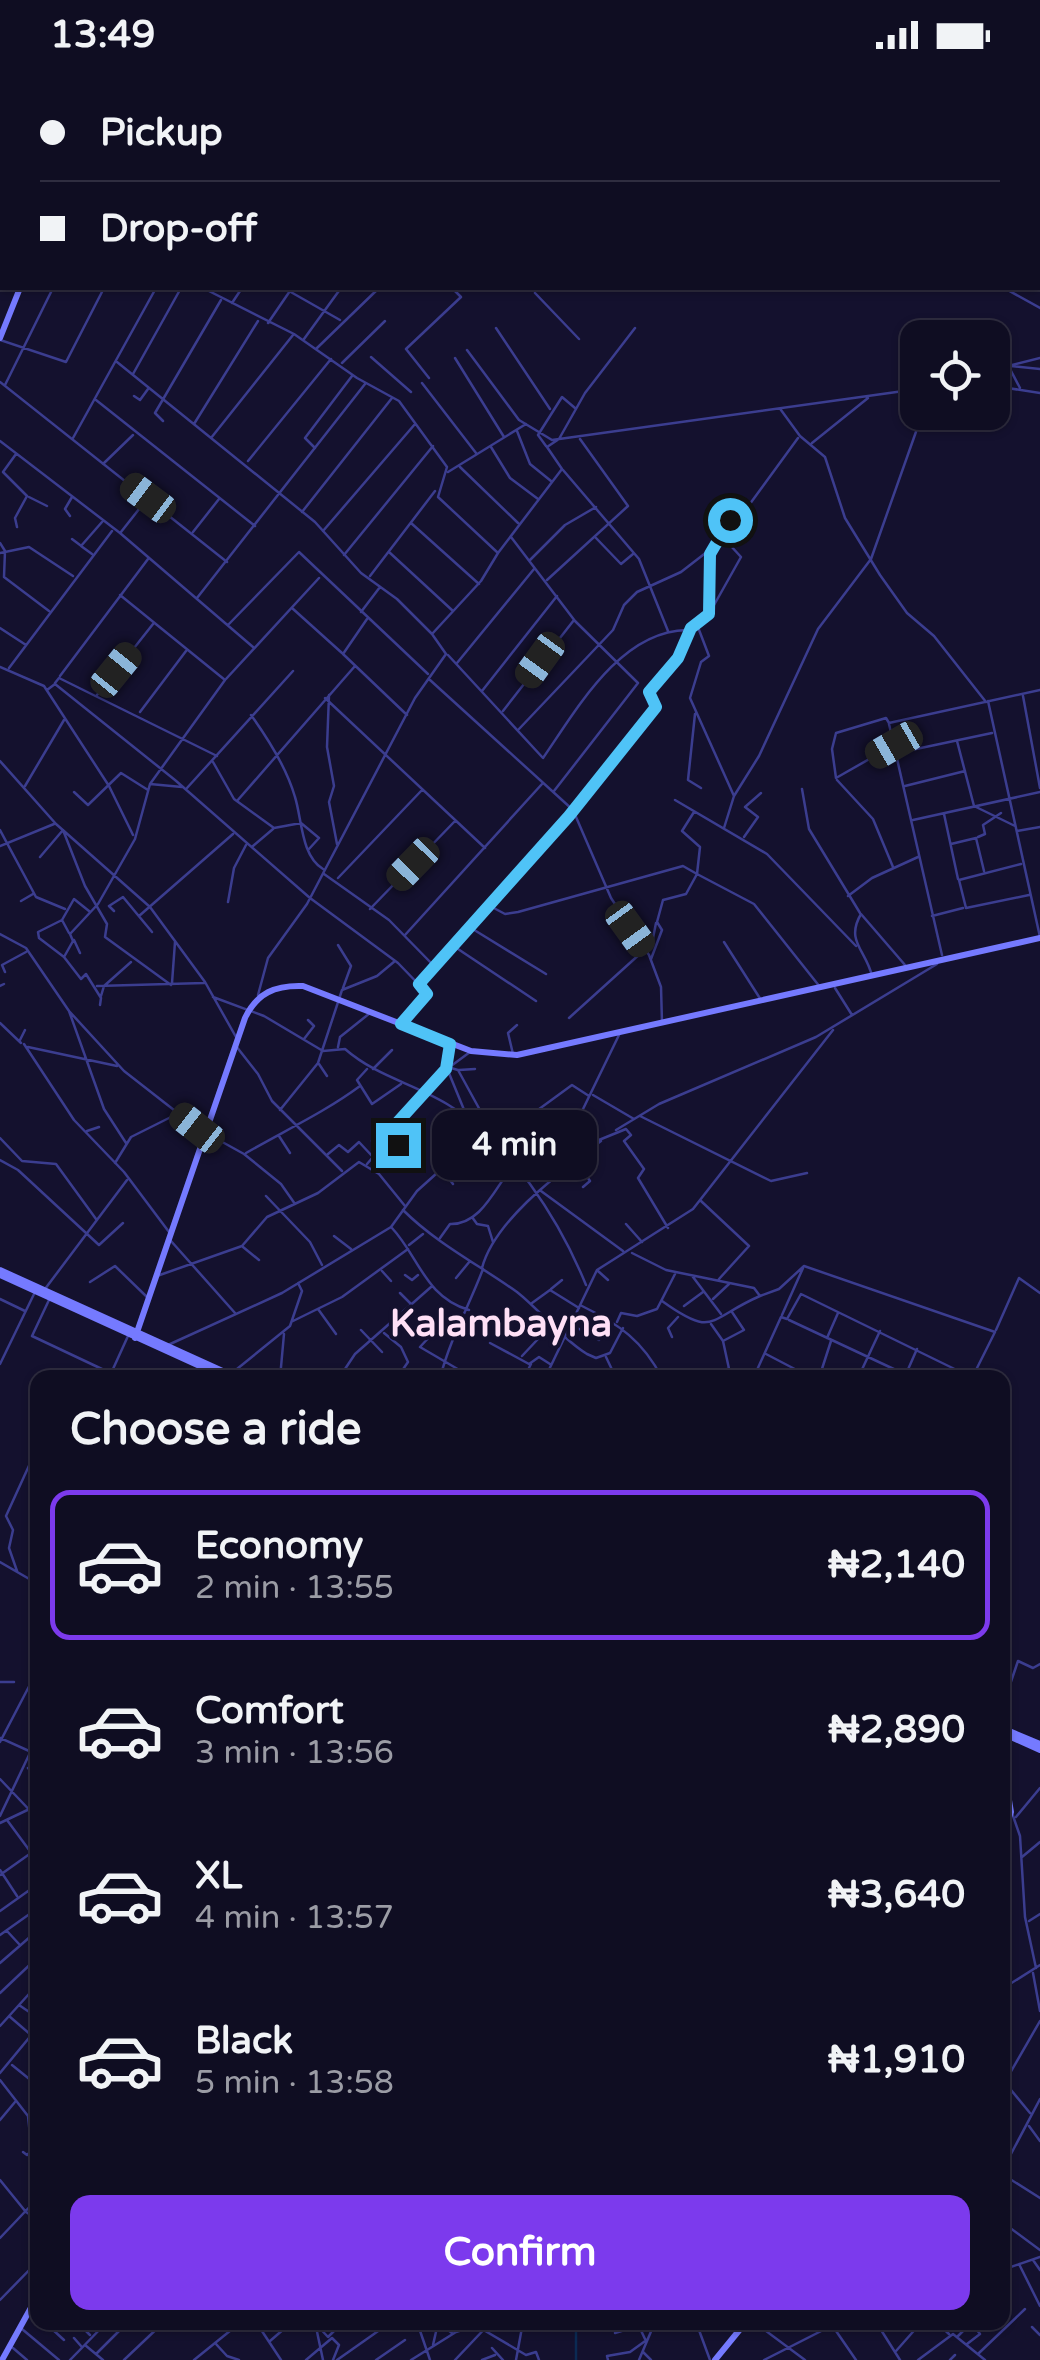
<!DOCTYPE html>
<meta charset="utf-8">
<style>
body{margin:0;font-family:"Varela Round",sans-serif;background:#18162a;color:#f1f3f6;height:100vh;display:flex;flex-direction:column;font-size:38px;white-space:nowrap}
*{box-sizing:border-box;margin:0}
p{font-size:32px;color:#9b9ca5}
.icon{flex:none;width:55px;height:55px;fill:none;stroke:currentColor;stroke-width:2;stroke-linecap:round;stroke-linejoin:round}
.map{position:relative;flex:1;overflow:hidden}
.drawer{position:absolute;left:30px;top:1300px;width:980px;height:960px;display:flex;flex-direction:column;background:#0f0d22;border-radius:20px;box-shadow:0 2px 8px #0004,0 0 0 2px #2f2d40}
.drawer>*{flex:none}
.guide{position:absolute;left:0px;top:0px;width:1040px;height:220px;box-shadow:0 2px 8px #0004,0 0 0 2px #2f2d40;display:grid;align-content:center;height:220px;padding:0 40px;background:#0f0d22}
.tools{position:absolute;left:900px;top:250px;display:grid;gap:20px}
.tools a{display:grid;place-items:center;width:110px;height:110px;border-radius:20px;background:#0f0d22;box-shadow:0 2px 8px #0004,0 0 0 2px #2f2d40;font-size:50px}
.end{position:absolute;width:45px;height:45px;margin:-22px;border:12px solid #4fc3f7;background:#111;box-shadow:0 0 0 5px #111}
.from{border-radius:50%}
.bubble{position:absolute;height:70px;border-radius:20px;background:#0f0d22;box-shadow:0 2px 8px #0004,0 0 0 2px #2f2d40;font-size:32px;font-weight:700;line-height:70px;text-align:center}
.car{position:absolute;width:30px;height:60px;margin:-30px -15px;border-radius:12px;box-shadow:0 0 8px 2px #0007;background:linear-gradient(#222 24%,#8ab4d8 0 40%,#222 0 76%,#8ab4d8 0 86%,#222 0)}
.guide b{display:flex;align-items:center;gap:35px;height:95px;font-size:38px}
.guide b+b{border-top:2px solid #2f2d40}
.guide i{width:25px;height:25px;background:#f1f3f6}
ul{padding:0;list-style:none}
li{display:flex;align-items:center;gap:30px;height:150px;margin:0 20px 15px;padding:0 20px;border:5px solid transparent;border-radius:20px}
li div{flex:1}
li b{display:block;font-size:38px}
li em{font-style:normal;font-weight:700}
li.active{border-color:#7c3aed}
li>.icon{width:90px;height:90px;stroke-width:1.5}
h2{padding:0 40px;font-size:45px;line-height:120px}
.button{display:flex;gap:20px;margin-top:auto;padding:20px 40px}
.button a{flex:1;height:115px;border-radius:20px;background:#7c3aed;color:#fff;font-size:40px;font-weight:700;line-height:115px;text-align:center}
.status{display:flex;justify-content:space-between;align-items:center;height:70px;padding:0 50px;background:#0f0d22;direction:ltr}
.status svg{height:28px;fill:currentColor}
.map>svg:first-child{display:block}
.lines{fill:none;stroke-linecap:round;stroke-linejoin:round}
.stream{stroke:#0b2a53;stroke-width:2.5}
.street{stroke:#3b3d8f;stroke-width:2.5}
.secondary{stroke:#757aff;stroke-width:6}
.route{stroke:#4fc3f7;stroke-width:12}
.labels{text-anchor:middle;dominant-baseline:central;stroke-width:8;stroke-linejoin:round;paint-order:stroke}
.quarter-label{font-size:38px;font-weight:bold;fill:#ffe0f6;stroke:#14112e}
</style>
<div class="status"><b>13:49</b><svg viewBox="0 0 49 12"><path d="M0 12V9h3v3zM5 12V6h3v6zM10 12V3h3v9zM15 12V0h3v12zM26 1h20v11H26zM47 4h2v5h-2z"/></svg></div>
<div class="map">
<svg width="1040" height="2290" viewBox="0 0 1040 2290">
<rect width="100%" height="100%" fill="#14112e"/>
<g class="lines">
<path class="stream" d="M576,2252V2290"/>
<path class="street" d="M36,0L37,2
M86,0L88,2
M198,0L202,2
M280,0L281,2
M768,0L770,2
M77,2L80,0
M104,2L105,0
M238,2L240,0
M732,2L733,0
M0,51L2,48
M0,110L2,111
M203,218L294,264L357,308L399,331L447,397L438,427L498,483L481,511L432,564L446,584L415,628L307,834L268,888L258,925
M1004,218L1040,238
M289,221L340,250
M535,223L579,269
M232,233L242,218
M268,253L292,218
M496,258L550,339
M304,269L341,218
M0,270L66,292L104,218
M317,278L379,218
M467,280L519,350L552,370L918,319
M371,287L411,322
M455,288L504,367
M117,292L315,452L361,503L397,529L432,564
M342,293L385,251
M992,294L1040,299
M1008,296L1040,288
M1010,299L1020,318
M133,304L181,218
M429,308L406,279L461,227L452,218
M992,311L1001,317L1040,323
M0,312L227,492
M422,313L476,383
M5,315L53,218
M134,326L140,330L148,319
M96,330L255,456
M781,340L800,366L825,387L845,448L880,505L907,543L934,566L986,632
M163,351L155,343L221,230
M194,354L258,251
M517,361L530,394L551,411
M73,368L156,218
M211,368L293,265
M0,371L120,463L253,577
M812,373L868,328
M546,376L538,365L562,327L575,338
M491,377L510,408L538,429
M315,378L305,368L352,306
M16,384L3,402L27,426L15,448L17,457
M248,391L331,289
M103,394L133,365
M460,397L518,453
M563,400L639,489L668,561
M448,402L526,354
M29,427L47,436
M302,442L392,328
M70,446L65,439L72,427
M411,453L479,514
M739,459L745,444
M323,461L415,354
M121,462L147,429
M193,462L219,429
M511,467L575,551L638,613L554,721
M596,468L621,494L633,484
M72,469L80,475
M0,473L5,481L4,507L49,541
M389,482L453,541
M0,483L29,477L73,506
M498,483L562,399L547,377L559,369L585,323L635,258
M92,484L81,476L102,452
M344,485L433,376
M530,490L565,455L596,437
M370,506L435,421
M547,510L628,436L580,369
M197,528L365,314
M292,538L342,583
M709,540L708,496L718,464L744,442L798,368
M361,542L380,517
M367,549L343,584L407,645
M228,555L299,482L428,604
M0,558L26,575
M448,585L543,688C577,639 620,561 687,560
M457,593L534,499
M0,597L44,616L109,716L133,765
M9,598L112,461
M60,606L148,489
M226,609L319,508
M430,610L573,740L611,828L649,885L661,917L662,952
M55,613L59,608L217,686
M47,620L55,614L175,710L310,828L398,893L427,923L402,952
M482,621L557,526
M97,625L153,554
M329,625L327,677L334,716L329,732L337,774
M1023,626L1040,718
M325,628L485,778
M988,631L1040,867
M503,641L574,550
M140,642L186,581
M695,644L688,710L701,718
M251,645C269,670 287,699 295,727C302,749 301,786 323,799
M889,654L942,885
M519,659L613,560L624,535L637,522L681,502L712,478
M957,671L974,736L1015,756
M894,675L836,708L832,679L836,663L886,648L889,653L1040,620
M897,683L992,663
M0,691L56,754L150,837L205,912L236,967
M213,692L234,729L274,758L301,753L319,768L309,779
M837,710L873,749L893,797
M150,714L182,717
M25,716L64,650
M905,716L965,701
M187,718L293,601
M802,719L809,759L860,843
M74,722L88,735L121,703L148,720
M734,726L759,686L818,559L871,489L923,342
M675,730L767,784L856,876
M237,731L355,596
M944,744L958,809
M913,750L1040,722
M724,758L734,726L690,628L701,592L709,586L696,552L709,544L741,487L730,475L740,462L729,451
M0,760L36,827L65,839
M1017,761L1040,757
M744,767L758,747L745,737L761,723
M978,767L985,764L983,755L1001,743
M951,774L976,768L984,801
M0,776L54,754
M253,776L273,759
M40,787L63,760L85,816L107,854L105,867L171,915
M1021,794L959,810L966,838L1029,825
M324,804L389,850L435,897
M338,808L422,720
M848,826L872,808L918,787
M21,831L33,824
M228,832L234,798L246,775
M490,836L505,844L518,842L683,796L697,804L700,777L682,761L694,742
M370,839L455,751
M89,841L74,829L62,850L38,862L39,868L64,887L81,909L86,904L101,928L100,935
M114,841L109,836L123,827L152,862
M139,846L233,764
M932,846L963,838
M62,850L69,863
M471,858L546,904
M0,864L26,878L69,941L104,1039L126,1073
M405,865L542,714
M74,870L80,883
M724,872L761,930
M338,875L351,896L343,918
M455,877L536,931
M64,887L73,871L70,864L98,834L135,769L150,714L225,610L120,525
M651,889L662,860L657,852L663,830L686,824L697,804L754,834L820,917
M5,902L2,895L26,882
M872,906C866,880 845,871 861,844L905,895
M172,913L175,872
M419,914L569,746L656,637L649,622L678,588L697,553
M0,916L4,914
M97,916L204,913
M835,918L852,945
M101,926L104,916L131,892
M213,927L264,946L323,981L345,979C376,1006 412,1013 447,1034C510,1072 559,1149 586,1215
M69,941L124,1001L197,1058L244,1084L281,1114L295,1134
M569,948L652,873L656,853
M0,953L21,973
M304,969L314,956L308,950
M20,970L25,960
M24,974L74,1050L124,1102L169,1162
M450,975L444,991L467,1047
M236,976L258,1004L272,1031L342,1101
M28,977L117,996
M338,977L340,967L370,943
M513,984L508,963L517,955
M319,994L327,1006
M451,998L458,1000L492,1062L491,1070
M367,999L357,1010L372,1034L401,1014
M373,999L392,980
M459,1000L475,999
M593,1025L634,1049
M280,1040L318,993L342,920L377,906L395,891
M640,1046L771,1111L807,1103
M616,1060L659,1034L816,967L937,894
M87,1061L99,1057
M279,1066L290,1083
M0,1068L22,1091L56,1094L96,1149
M372,1071L377,1063L388,1062L447,999L470,982
M494,1072L572,1015L589,1026
M566,1074L619,965
M436,1079L474,1058
M246,1083C284,1061 325,1042 360,1016
M328,1084L339,1075L348,1082L359,1072L373,1087L367,1094
M0,1090L18,1100L99,1175L123,1153
M577,1092L590,1111L583,1117
M115,1093L131,1067L177,1044
M374,1098L398,1075L387,1063
M445,1103L453,1114
M552,1108L545,1099L560,1086L562,1075
M541,1121L623,1181
M266,1126L310,1172L322,1195
M701,1131L749,1176L719,1209
M403,1140C436,1173 479,1195 517,1222C541,1241 561,1268 587,1284L596,1288L610,1283L623,1258
M472,1147L477,1154L488,1156L493,1172
M626,1154L642,1172
M392,1158C419,1187 425,1227 469,1240
M334,1166L351,1179
M440,1168L450,1154C481,1155 495,1118 512,1097
M171,1171L235,1243
M409,1175L423,1164
M243,1177L259,1190
M632,1183L666,1200L754,1218L760,1226L779,1219L804,1196L995,1262L973,1306
M482,1198C495,1149 562,1101 601,1071
M382,1201L391,1211
M598,1201L608,1210
M405,1205L412,1210L418,1205
M157,1206L242,1176L267,1147L318,1123L359,1092L379,1104L405,1136
M693,1207L721,1244
M456,1208L470,1191
M90,1212L115,1196L147,1227
M45,1219L127,1110
M551,1219L562,1210
M400,1223L410,1233
M0,1229L25,1241
M713,1229L729,1214
M49,1230L32,1266L121,1308
M662,1231C715,1269 707,1249 760,1226
M532,1233L550,1220L579,1238
M582,1236C619,1254 643,1271 662,1308
M684,1236L703,1222
M318,1239L336,1264
M782,1245L803,1198
M426,1250L440,1257
M445,1250L420,1277L473,1308
M789,1250L913,1308
M293,1251L342,1227L408,1179
M617,1252L621,1243L637,1246L657,1239L675,1204
M711,1254L723,1271L731,1308
M572,1255L599,1270
M361,1260L382,1282
M996,1260L1019,1208L1040,1223
M384,1263L401,1277L408,1292L397,1308
M672,1267L668,1258L678,1247
M827,1268L838,1243
M723,1271L744,1260L732,1242
M490,1273L529,1294L539,1287L550,1294
M168,1275L282,1223L391,1157L417,1121L437,1103L522,1081L594,1072L626,1059L631,1065L624,1071L644,1099L638,1108L668,1158
M766,1284L812,1308
M522,1286L553,1253
M606,1287L616,1308
M0,1294L35,1222
M113,1299L128,1266
M232,1303L290,1256L302,1221L298,1213
M906,1304L917,1279
M280,1308L284,1264
M339,1308L355,1284L431,1217
M440,1308C450,1269 469,1236 483,1199
M524,1308L531,1294
M545,1308L597,1200L693,1139L833,960
M709,1308L727,1299
M741,1308L757,1300L781,1247L787,1249L801,1224L973,1308
M819,1308L831,1271
M858,1308L880,1261
M0,1492L38,1514
M17,1501L9,1478L13,1460L6,1446L38,1376
M0,1612H14
M1002,1638L1018,1591L1033,1598L1040,1594
M0,1668L38,1685
M0,1672L35,1605
M28,1698L38,1708
M0,1709L38,1749
M1012,1743L1020,1766L1025,1847L1036,1898
M0,1746L38,1666
M1016,1747L1040,1718
M7,1750L38,1792
M0,1753L38,1735
M1022,1787L1040,1772
M0,1800L17,1826
M0,1805L31,1783
M1002,1818H1003
M29,1821L38,1832
M0,1841L38,1814
M1029,1851L1040,1844
M7,1861L19,1874
M0,1865L38,1838
M0,1893L38,1860
M1033,1903L1040,1941
M1002,1919L1040,1895
M0,1923L38,1887
M19,1935L38,1948
M1002,1938V1958
M9,1946L38,1971
M0,1956L38,1914
M12,1995L38,2016
M0,2003L38,1957
M1002,2009L1030,2043
M0,2010L28,2046L30,2065L38,2079
M1002,2017L1040,1951
M31,2048L37,2041
M0,2050L15,2032
M1029,2056L1040,2071
M23,2082L27,2085L38,2075
M1002,2101L1040,2029
M1002,2104L1040,2128
M0,2110L26,2142L38,2150
M1002,2152L1040,2180
M0,2168L38,2128
M1033,2190L1040,2200
M1019,2194L1040,2236
M1002,2200L1040,2187
M0,2230L38,2191
M57,2252L52,2259L64,2270
M77,2252L90,2265
M111,2252L119,2261L128,2252
M256,2252L281,2290
M314,2252L328,2267L343,2252
M417,2252L430,2290
M470,2252L526,2285L536,2282L539,2290
M637,2252L645,2269
M696,2252L710,2290
M754,2252L805,2290
M876,2252L900,2290
M936,2252L949,2264
M438,2253L452,2263
M419,2254L435,2253
M316,2257L323,2290
M1032,2257L1040,2265
M834,2258L856,2290
M22,2259L59,2290
M615,2263L638,2256
M958,2266L970,2254
M74,2268L81,2276
M270,2271L292,2252
M216,2274L227,2286L239,2290
M967,2274L980,2264L971,2252
M85,2275L103,2290
M433,2275L438,2253
M13,2278L27,2290
M492,2278L503,2290
M896,2281L919,2255L916,2252
M643,2282L651,2290
M979,2283L1025,2239
M96,2284L119,2261
M70,2290L107,2252
M124,2290L164,2252
M194,2290L241,2252
M306,2290L332,2268L339,2275L333,2290
M337,2290L391,2252
M376,2290L405,2270
M411,2290L456,2262L487,2252
M455,2290L491,2252
M482,2290L495,2285
M516,2290L523,2252
M608,2290L607,2286L630,2282L648,2269
M639,2290L655,2252
M764,2290L839,2252
M918,2290L953,2264L985,2290
M950,2290L955,2285"/>
<path class="secondary" d="M145,2L146,0
M0,268L20,218
M0,1200L238,1308
M0,1205L226,1308
M135,1268L245,948C257,923 275,915 303,916L471,981L517,985L1040,868
M1002,1658L1040,1674
M1002,1663L1040,1680
M1002,1689L1011,1742L1002,1765
M2,2290L38,2225
M715,2290L746,2252"/>
</g>
<g class="lines">
<path class="route" d="M398,1075L386,1065L446,999L450,974L401,954L427,924L419,914L569,746L656,637L649,622L678,588L691,558L709,544L710,484L730,450"/>
</g>
<g class="labels">
<g class="quarter-label">
<text x="501" y="1254">Kalambayna</text>
</g>
</g>
</svg>
<div class="tools">
<a><svg class="icon" aria-label="locate" viewBox="0 0 24 24"><circle cx="12" cy="12" r="6"/><path d="M12 2v4M12 18v4M2 12h4M18 12h4"/></svg></a>
</div>
<i class="end from" style="left:730px;top:450px"></i>
<i class="end" style="left:398px;top:1075px"></i>
<div class="bubble" style="left:432px;top:1040px;width:165px">4 min</div>
<i class="car" style="left:148px;top:428px;rotate:307deg"></i>
<i class="car" style="left:540px;top:590px;rotate:216deg"></i>
<i class="car" style="left:116px;top:600px;rotate:39deg"></i>
<i class="car" style="left:894px;top:675px;rotate:240deg"></i>
<i class="car" style="left:413px;top:794px;rotate:224deg"></i>
<i class="car" style="left:630px;top:859px;rotate:144deg"></i>
<i class="car" style="left:197px;top:1058px;rotate:308deg"></i>
<div class="guide">
<b><i class="from"></i>Pickup</b>
<b><i></i>Drop-off</b>
</div>
<section class="drawer">
<h2>Choose a ride</h2>
<ul>
<li class="active"><svg class="icon" aria-label="car" viewBox="0 0 24 24"><path d="M5 17H2v-5l4-1 3-4h7l3 4 3 1v5h-3M9 17h6M6 11h13"/><circle cx="7" cy="17" r="2"/><circle cx="17" cy="17" r="2"/></svg><div><b>Economy</b><p>2 min · 13:55</p></div><em>₦2,140</em></li>
<li><svg class="icon" aria-label="car" viewBox="0 0 24 24"><path d="M5 17H2v-5l4-1 3-4h7l3 4 3 1v5h-3M9 17h6M6 11h13"/><circle cx="7" cy="17" r="2"/><circle cx="17" cy="17" r="2"/></svg><div><b>Comfort</b><p>3 min · 13:56</p></div><em>₦2,890</em></li>
<li><svg class="icon" aria-label="car" viewBox="0 0 24 24"><path d="M5 17H2v-5l4-1 3-4h7l3 4 3 1v5h-3M9 17h6M6 11h13"/><circle cx="7" cy="17" r="2"/><circle cx="17" cy="17" r="2"/></svg><div><b>XL</b><p>4 min · 13:57</p></div><em>₦3,640</em></li>
<li><svg class="icon" aria-label="car" viewBox="0 0 24 24"><path d="M5 17H2v-5l4-1 3-4h7l3 4 3 1v5h-3M9 17h6M6 11h13"/><circle cx="7" cy="17" r="2"/><circle cx="17" cy="17" r="2"/></svg><div><b>Black</b><p>5 min · 13:58</p></div><em>₦1,910</em></li>
</ul>
<div class="button"><a>Confirm</a></div>
</section>
</div>
